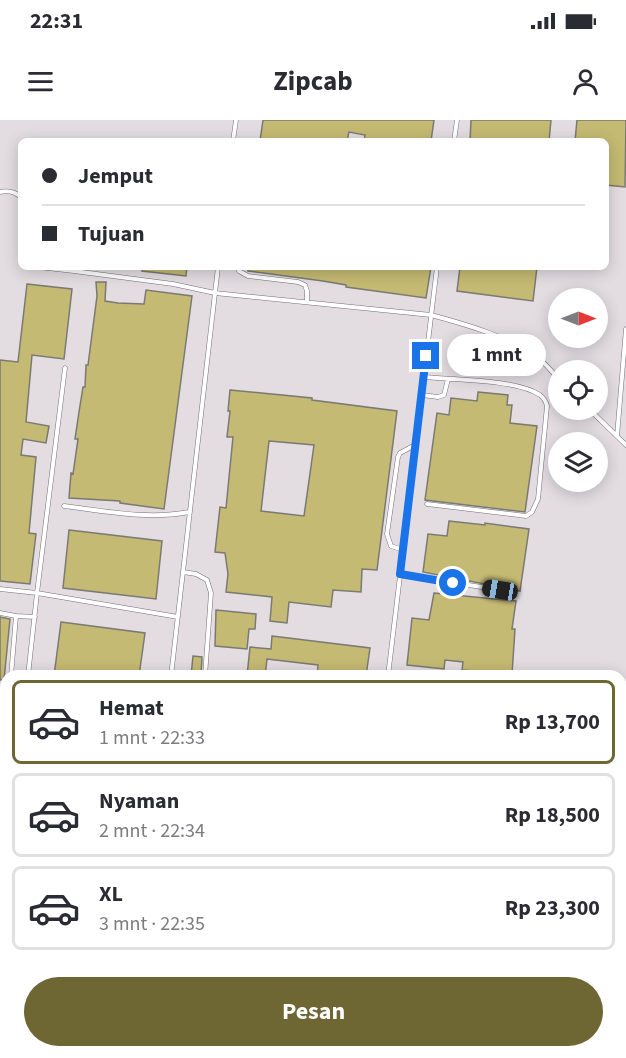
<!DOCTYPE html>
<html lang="id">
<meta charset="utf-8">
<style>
body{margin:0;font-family:"Source Sans 3",sans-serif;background:#f7f7f7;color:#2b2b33;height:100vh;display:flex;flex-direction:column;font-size:22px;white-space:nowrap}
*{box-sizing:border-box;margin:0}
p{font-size:20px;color:#7c7c81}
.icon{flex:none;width:33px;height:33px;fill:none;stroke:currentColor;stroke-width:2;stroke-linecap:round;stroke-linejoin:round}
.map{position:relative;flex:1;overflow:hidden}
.sheet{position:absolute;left:0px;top:550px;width:627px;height:388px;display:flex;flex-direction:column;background:#fff;border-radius:18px 18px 0 0;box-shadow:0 3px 15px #0003}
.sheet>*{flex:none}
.guide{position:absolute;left:18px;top:18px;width:591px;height:132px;border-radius:9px;box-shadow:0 3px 15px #0003;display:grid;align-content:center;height:132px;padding:0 24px;background:#fff}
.needle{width:39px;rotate:90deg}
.tools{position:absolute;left:548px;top:168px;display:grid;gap:12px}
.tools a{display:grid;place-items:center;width:60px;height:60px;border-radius:50%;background:#fff;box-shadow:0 3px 15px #0003;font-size:30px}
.end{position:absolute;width:27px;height:27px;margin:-14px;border:8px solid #1a73e8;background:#fff;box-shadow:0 0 0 3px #fff}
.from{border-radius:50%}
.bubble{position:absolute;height:42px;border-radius:21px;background:#fff;box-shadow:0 3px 15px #0003;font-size:20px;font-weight:700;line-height:42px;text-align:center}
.car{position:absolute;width:18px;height:36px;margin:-18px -9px;border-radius:8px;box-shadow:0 0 4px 2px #0007;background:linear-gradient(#222 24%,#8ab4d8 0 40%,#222 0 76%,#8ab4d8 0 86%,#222 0)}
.guide b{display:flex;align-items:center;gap:21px;height:57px;font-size:22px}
.guide b+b{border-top:2px solid #e1e1e2}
.guide i{width:15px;height:15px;background:#2b2b33}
ul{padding:10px 0 0;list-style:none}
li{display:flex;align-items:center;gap:18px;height:84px;margin:0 12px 9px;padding:0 12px;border:3px solid #e1e1e2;border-radius:9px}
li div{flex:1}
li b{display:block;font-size:22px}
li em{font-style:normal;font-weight:700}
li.active{border-color:#6e6633}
li>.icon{width:54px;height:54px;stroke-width:1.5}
.cta{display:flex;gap:12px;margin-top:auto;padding:12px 24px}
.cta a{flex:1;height:69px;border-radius:36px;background:#6e6633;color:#fff;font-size:24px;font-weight:700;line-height:69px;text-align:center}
.status{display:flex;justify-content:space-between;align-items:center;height:42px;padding:0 30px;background:#fff;direction:ltr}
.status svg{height:16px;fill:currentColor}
header{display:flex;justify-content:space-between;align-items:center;height:78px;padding:0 24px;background:#fff;font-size:27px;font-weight:700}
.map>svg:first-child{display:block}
.forest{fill:#cb91bf}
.building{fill:#c5ba73;stroke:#7a7a73;stroke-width:1.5;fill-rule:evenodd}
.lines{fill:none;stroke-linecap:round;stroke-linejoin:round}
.service-casing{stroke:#746e72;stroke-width:5}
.secondary-casing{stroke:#746e72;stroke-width:12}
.service{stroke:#fff;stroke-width:4}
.secondary{stroke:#fff;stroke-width:10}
.route{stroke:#1a73e8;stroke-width:8}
</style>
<div class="status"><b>22:31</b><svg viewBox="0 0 49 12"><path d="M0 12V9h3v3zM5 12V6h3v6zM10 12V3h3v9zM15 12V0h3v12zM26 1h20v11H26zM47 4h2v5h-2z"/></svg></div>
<header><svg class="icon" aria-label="menu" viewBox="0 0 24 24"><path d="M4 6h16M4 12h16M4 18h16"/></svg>Zipcab<svg class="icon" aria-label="person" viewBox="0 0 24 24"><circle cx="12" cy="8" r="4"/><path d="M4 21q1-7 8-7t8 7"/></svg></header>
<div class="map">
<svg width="626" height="938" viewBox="0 0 626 938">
<rect width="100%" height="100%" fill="#e3dde2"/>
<path class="forest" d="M0,859L6,863V933H29L24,938H0Z"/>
<path class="building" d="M263,0H434L431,21H364L365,15L349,12L347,21H260Z
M471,0H551L549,21H470Z
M577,0H626L625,67L606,65V21H575Z
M143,147H187L186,156L142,151Z
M248,147H431L426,178L346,167V165L323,161L248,151Z
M460,147H537L533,181L457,171Z
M96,162H106L105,181L118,183L144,184L146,170L192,176L164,389L120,383V381L69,378L71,353L73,354L78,319H75L79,292L83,267H85L86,245H88L97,176Z
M27,164L72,169L64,239L32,235L26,302L49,306L46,323L23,319L21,335L36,337L29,413L36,414L30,464L0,461V240L18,242Z
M230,270L312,278V280L397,291L377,450L362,449L361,472L333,470L331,487L289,482L287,503L270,501L272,477L226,472L228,454L225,433L215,432L220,387L226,388L233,317H227L230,291H228ZM269,321L314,325L304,396L261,391Z
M478,272L508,275L507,285H512L510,303L537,306L525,392L425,380L437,293L449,295L451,278L477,281Z
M449,401L485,405V403L529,409L520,471L423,452L428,414L447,416Z
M69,410L162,421L156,479L63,468Z
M434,473L516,481L512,509H515L512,554L462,550L463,542L445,540L444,549L407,545L412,498L429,500Z
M216,490L256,494L255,509H249L247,529L215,526Z
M0,497L10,499L4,560H0Z
M61,502L145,513L139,556H54Z
M272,516L370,528L366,556H317L318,545L267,539L265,556H247L250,527L271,529Z
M193,536L202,537L201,556H191Z
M0,788L6,790V825L0,823L2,807H0Z"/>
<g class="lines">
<defs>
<path id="service" d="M233,21L236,0
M454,21L457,0
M0,72C8,70 14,71 21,77
M38,147L74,151
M75,147L74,151L173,164L215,173L431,195C465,204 510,217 538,238C546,244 552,252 558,258
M237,147L239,151L248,156L298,162L305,165L307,171V182
M65,248L37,473L178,497
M424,257C454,260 515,259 540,275C544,278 546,282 547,286L538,379L532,392L526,396L427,384
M422,275L438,277L444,275L448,259
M590,290L626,325
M617,316L626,209
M64,386C105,391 148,400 189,392
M403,430L391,426L387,414L398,337L400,333L415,325
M183,452L196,454L207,460L211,473L205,556
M400,454L500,470
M0,469L37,473L28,556
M0,493L16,496
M11,556L16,496L35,497
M171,556L218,147
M388,556L437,147
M0,743L5,677
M621,774H626
M277,933L281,938
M310,933L314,938
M403,933L436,938
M225,938L231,933
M337,938L338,933"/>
<path id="secondary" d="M0,847L6,850
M97,933L101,938"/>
</defs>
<use href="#service" class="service-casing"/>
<use href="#secondary" class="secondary-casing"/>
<use href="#service" class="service"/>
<use href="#secondary" class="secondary"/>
</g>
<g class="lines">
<path class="route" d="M426,236L400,454L453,463"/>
</g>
</svg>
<div class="tools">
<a><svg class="needle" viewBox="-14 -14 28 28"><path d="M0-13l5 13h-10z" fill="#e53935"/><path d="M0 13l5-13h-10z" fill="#7c7c81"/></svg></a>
<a><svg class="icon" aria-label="locate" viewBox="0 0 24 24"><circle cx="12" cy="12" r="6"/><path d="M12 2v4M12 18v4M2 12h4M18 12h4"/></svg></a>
<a><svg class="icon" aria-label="layers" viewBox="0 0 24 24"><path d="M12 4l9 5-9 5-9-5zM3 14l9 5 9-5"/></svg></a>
</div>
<i class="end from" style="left:453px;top:463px"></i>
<i class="end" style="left:426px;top:236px"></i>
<div class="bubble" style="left:447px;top:214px;width:99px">1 mnt</div>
<i class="car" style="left:500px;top:470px;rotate:279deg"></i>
<div class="guide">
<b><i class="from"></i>Jemput</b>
<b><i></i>Tujuan</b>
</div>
<section class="sheet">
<ul>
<li class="active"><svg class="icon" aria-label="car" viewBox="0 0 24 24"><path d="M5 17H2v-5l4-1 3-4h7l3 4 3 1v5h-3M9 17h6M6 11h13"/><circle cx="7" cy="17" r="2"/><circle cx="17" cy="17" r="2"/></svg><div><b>Hemat</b><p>1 mnt · 22:33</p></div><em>Rp 13,700</em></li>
<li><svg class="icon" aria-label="car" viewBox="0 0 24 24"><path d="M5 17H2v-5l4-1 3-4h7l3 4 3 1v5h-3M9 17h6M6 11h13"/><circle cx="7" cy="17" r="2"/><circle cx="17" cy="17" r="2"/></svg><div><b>Nyaman</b><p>2 mnt · 22:34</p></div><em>Rp 18,500</em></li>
<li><svg class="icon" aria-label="car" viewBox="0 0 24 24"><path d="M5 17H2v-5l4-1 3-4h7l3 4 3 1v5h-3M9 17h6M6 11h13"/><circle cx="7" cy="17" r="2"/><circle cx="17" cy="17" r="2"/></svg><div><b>XL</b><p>3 mnt · 22:35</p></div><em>Rp 23,300</em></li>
</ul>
<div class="cta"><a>Pesan</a></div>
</section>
</div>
